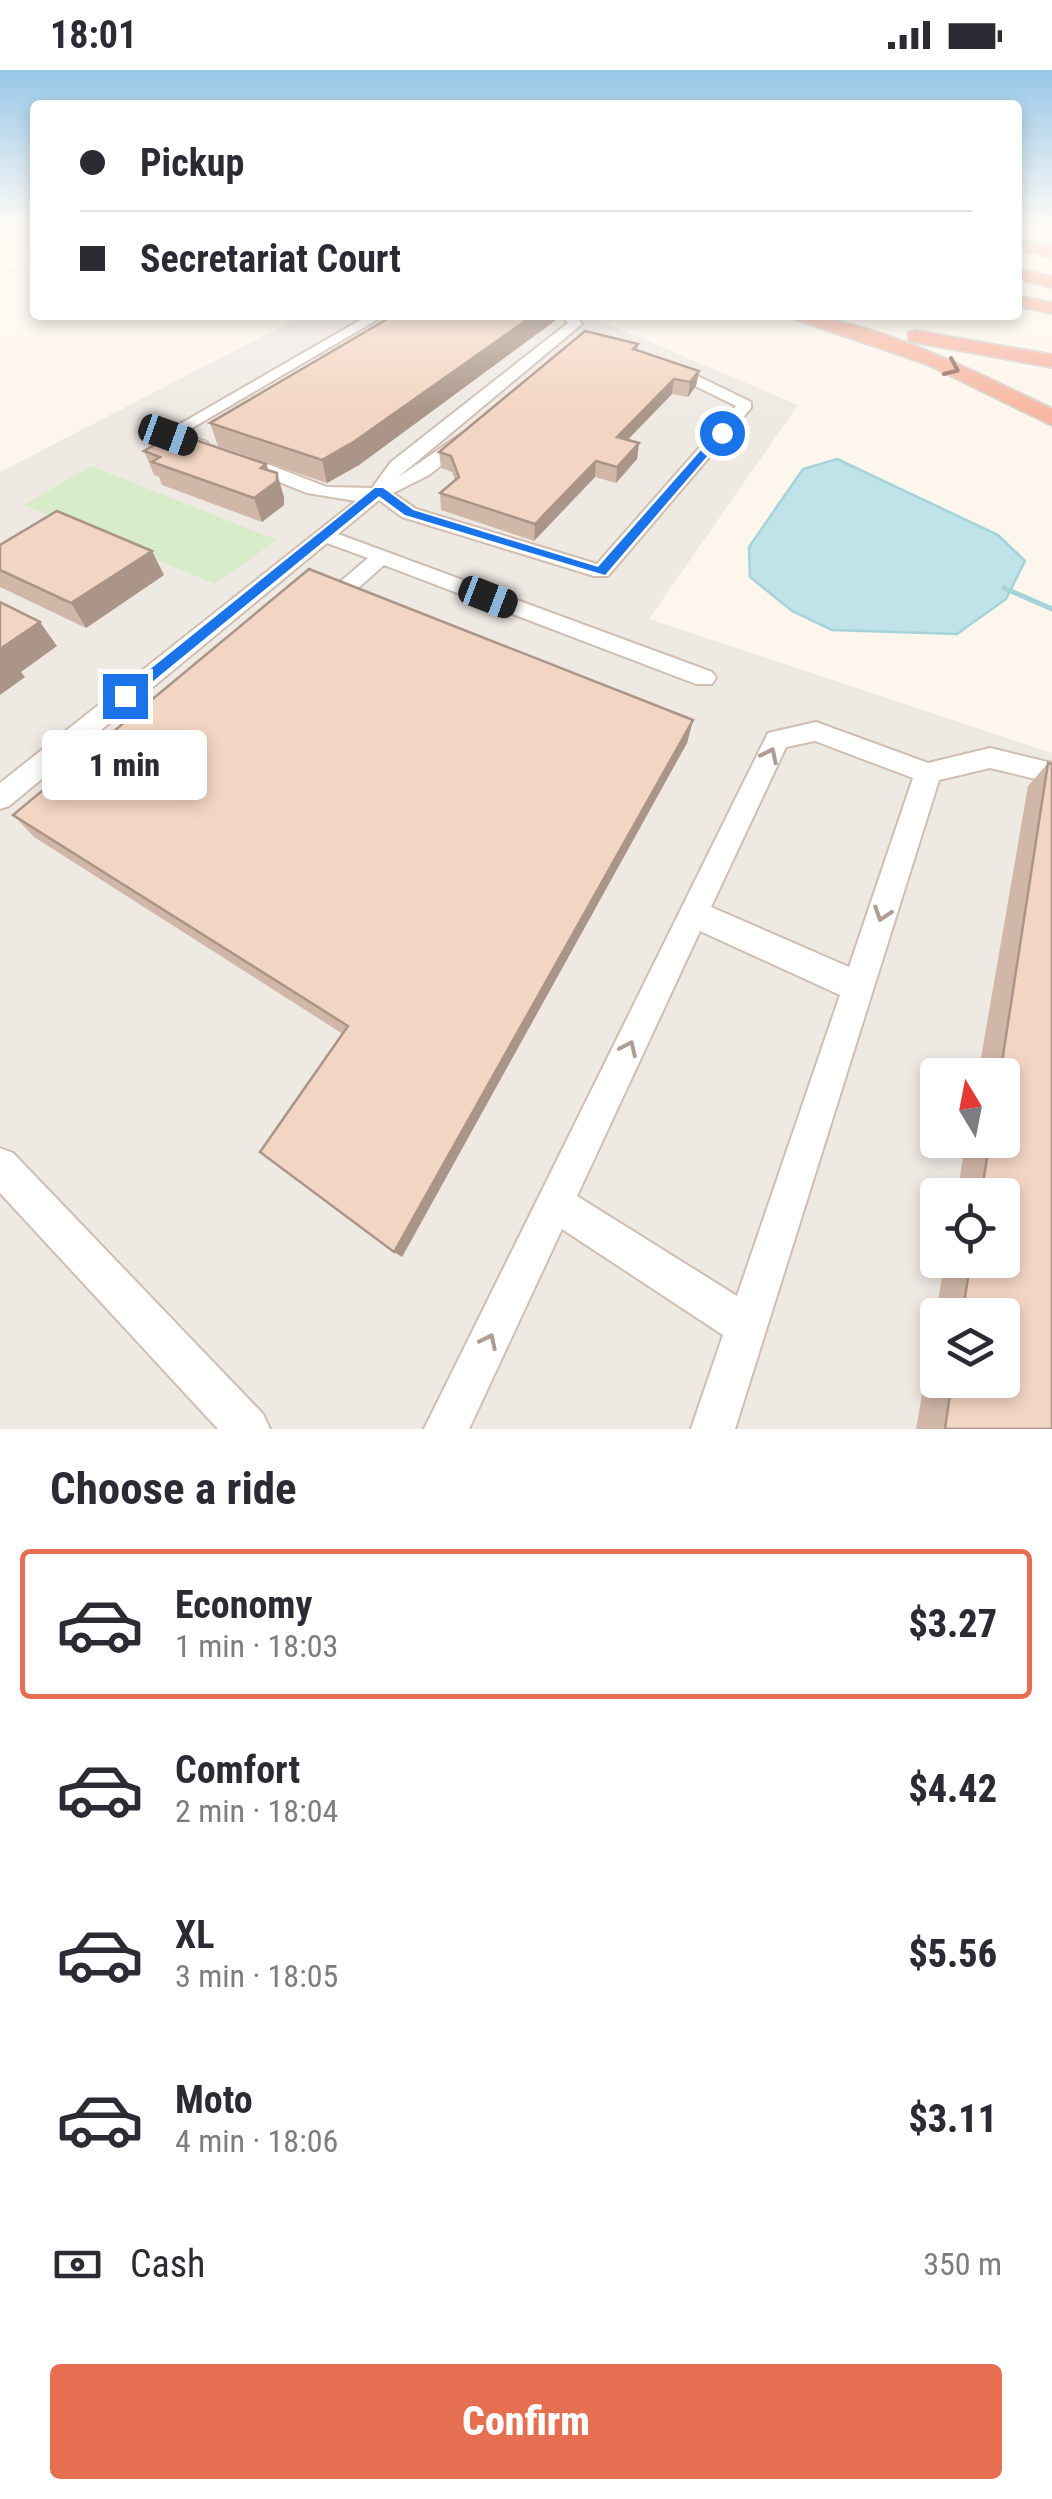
<!DOCTYPE html>
<meta charset="utf-8">
<style>
body{margin:0;font-family:"Roboto Condensed",sans-serif;background:#f2f2f3;color:#2b2b33;height:100vh;display:flex;flex-direction:column;font-size:38px;white-space:nowrap}
*{box-sizing:border-box;margin:0}
p{font-size:32px;color:#7c7c81}
.icon{flex:none;width:55px;height:55px;fill:none;stroke:currentColor;stroke-width:2;stroke-linecap:round;stroke-linejoin:round}
.map{position:relative;height:1359px;overflow:hidden}
.panel{display:flex;flex-direction:column;background:#fff;flex:1}
.panel>*{flex:none}
.top-card{position:absolute;left:30px;top:30px;width:992px;height:220px;border-radius:10px;box-shadow:0 5px 15px #0003;display:grid;align-content:center;height:220px;padding:0 50px;background:#fff}
.needle{width:65px;rotate:350deg}
.tools{position:absolute;left:920px;top:988px;display:grid;gap:20px}
.tools a{display:grid;place-items:center;width:100px;height:100px;border-radius:10px;background:#fff;box-shadow:0 5px 15px #0003;font-size:50px}
.end{position:absolute;width:45px;height:45px;margin:-22px;border:12px solid #1a73e8;background:#fff;box-shadow:0 0 0 5px #fff}
.from{border-radius:50%}
.bubble{position:absolute;height:70px;border-radius:10px;background:#fff;box-shadow:0 5px 15px #0003;font-size:32px;font-weight:800;line-height:70px;text-align:center}
.car{position:absolute;width:30px;height:60px;margin:-30px -15px;border-radius:12px;box-shadow:0 0 8px 2px #0007;background:linear-gradient(#222 24%,#8ab4d8 0 40%,#222 0 76%,#8ab4d8 0 86%,#222 0)}
.top-card b{display:flex;align-items:center;gap:35px;height:95px;font-size:38px}
.top-card b+b{border-top:2px solid #e1e1e2}
.top-card i{width:25px;height:25px;background:#2b2b33}
ul{padding:0;list-style:none}
li{display:flex;align-items:center;gap:30px;height:150px;margin:0 20px 15px;padding:0 30px;border:5px solid transparent;border-radius:10px}
li div{flex:1}
li b{display:block;font-size:38px}
li em{font-style:normal;font-weight:800}
li.on{border-color:#e76f51}
li>.icon{width:90px;height:90px;stroke-width:1.5}
h2{padding:0 50px;font-size:45px;line-height:120px}
.pay{display:flex;align-items:center;gap:25px;height:110px;padding:0 50px;font-size:38px}
.pay p{margin-inline-start:auto}
.primary-button{display:flex;gap:20px;margin-top:auto;padding:20px 50px}
.primary-button a{flex:1;height:115px;border-radius:10px;background:#e76f51;color:#fff;font-size:40px;font-weight:800;line-height:115px;text-align:center}
.status{display:flex;justify-content:space-between;align-items:center;height:70px;padding:0 50px;background:#fff;direction:ltr}
.status svg{height:28px;fill:currentColor}
.map>svg:first-child{display:block}
.industrial{fill:#efe9e4;fill-rule:evenodd}
.green{fill:#d8ecc9}
.water{fill:#bfe3e8;stroke:#a5d3da;stroke-width:2.5}
.lines{fill:none;stroke-linecap:round;stroke-linejoin:round}
.stream{stroke:#a5d3da;stroke-width:5}
.minor-casing{stroke:#d1beb0;stroke-width:4}
.highway-casing{stroke:#dad1cd;stroke-width:4}
.path{stroke:#d9b8a5;stroke-width:2.5;stroke-dasharray:1 4;stroke-linecap:butt}
.minor{fill:#fff;fill-rule:evenodd}
.highway{fill:#f7b7a3;fill-rule:evenodd}
.wall{fill:#d1b7a8;fill-rule:evenodd}
.shaded-wall{fill:#aa9588}
.building{fill:#f3d5c3;stroke:#aa9588;stroke-width:2.5}
.oneway{stroke:#936e5e}
.oneway2{stroke:#af9d94}
.route{fill:#1a73e8}
</style>
<div class="status"><b>18:01</b><svg viewBox="0 0 49 12"><path d="M0 12V9h3v3zM5 12V6h3v6zM10 12V3h3v9zM15 12V0h3v12zM26 1h20v11H26zM47 4h2v5h-2z"/></svg></div>
<div class="map">
<svg width="1052" height="1359" viewBox="0 0 1052 1359">
<rect width="100%" height="100%" fill="#fdf6ec"/>
<path class="industrial" d="M304,245H587L798,335L649,549L1052,683V1359H0V402ZM938,1005H1002V1070H938ZM938,1125H1002V1190H938ZM938,1245H1002V1310H938Z"/>
<path class="green" d="M91,396L277,470L215,514L24,435Z"/>
<path class="water" d="M837,389L998,465L1025,491L1006,529L957,564L832,560L792,541L750,507L749,477L803,399Z"/>
<g class="lines">
<path class="stream" d="M1004,518L1052,539"/>
<defs>
<path id="minor" d="M369,245H385L182,364L207,372V380H195L161,365Z
M561,245H575L582,254L397,408L460,365H472V371L429,405L393,423L416,439L597,494L736,336L663,300V294H673L751,332V338L608,506H594L402,447L379,430L338,464L712,602L716,608L712,614H696L384,495L347,528H333V518L368,488L327,473L9,736L0,739V713L356,431L307,423L242,397V389H254L327,417L372,418L391,392L568,253Z
M816,652L928,693L990,678L1052,693V713L990,698L939,710L735,1359H691L723,1265L562,1159L469,1359H424L768,663ZM815,671L913,708L849,897L711,837L786,677ZM700,861L840,925L737,1226L577,1126Z
M0,1078L13,1083L263,1344L270,1359H218L0,1123Z"/>
<path id="highway" d="M1018,169L1052,177V187L1018,179Z
M1018,199L1052,207V217L1018,209Z
M1018,226L1052,233V243L1018,236Z
M784,245C868,245 976,303 1052,339V355L927,294Z
M916,261L1052,285V297L909,271V263Z"/>
</defs>
<use href="#minor" class="minor-casing"/>
<use href="#highway" class="highway-casing"/>
<path class="path" d="M0,203L35,197"/>
<use href="#minor" class="minor"/>
<use href="#highway" class="highway"/>
</g>
<path class="wall" d="M394,245H556V250L359,395L327,413L218,376L210,353Z
M638,274V281L699,301L696,316L688,327L672,324L627,370L639,373L637,389L616,413L595,407L534,471L441,440L440,423L455,410L452,402L441,398L439,382Z
M144,381L266,394L284,427V435L262,452L162,415L159,407L154,405Z
M0,475L164,505L86,558L0,517Z
M693,650L687,673L402,1187L343,964L34,767L13,745Z
M1048,693L1052,1359H916L945,1190H1002V1125H957L966,1070H1002V1005H978L1028,716ZM938,1245H1002V1310H938Z"/>
<path class="shaded-wall" d="M534,245H556V250L359,395L327,413L322,390Z
M699,301L696,316L688,327L690,312Z
M674,309L672,324L615,383L617,367Z
M639,373L637,389L616,413L617,397Z
M596,391L595,407L534,471L535,454Z
M266,394L272,415L277,403L284,427V435L262,452L254,428L261,398Z
M152,481L164,505L86,558L71,533Z
M40,552L57,576L21,602L25,607L0,625V579Z
M693,650L687,673L402,1187L394,1182Z"/>
<path class="building" d="M394,245H534L355,371L322,390L210,353Z
M585,261L638,274L633,279L699,301L690,312L674,309L617,367L639,373L617,397L596,391L535,454L440,423L459,407L451,386L439,382Z
M175,363L266,394L261,398L277,403V411L254,428L152,392L160,387L144,381Z
M57,441L152,481L71,533L0,500V475Z
M309,499L693,650L394,1182L260,1082L348,956L13,745Z
M0,532L40,552L0,579Z
M1048,693L1052,694V1359H945L952,1310H1002V1245H962L971,1190H1002V1125H981L990,1070H1002V1005H1000Z"/>
<defs><path id="oneway-chevron" d="M-2-3.5L2.5 0L-2 3.5" fill="none" stroke-width="1.6" stroke-linecap="round" stroke-linejoin="round" transform="scale(2.5)"/></defs>
<use class="oneway" href="#oneway-chevron" transform="translate(952 298) rotate(24)"/>
<g class="oneway2">
<use href="#oneway-chevron" transform="translate(770 685) rotate(-64)"/>
<use href="#oneway-chevron" transform="translate(882 844) rotate(108)"/>
<use href="#oneway-chevron" transform="translate(629 978) rotate(-65)"/>
<use href="#oneway-chevron" transform="translate(489 1271) rotate(-64)"/>
</g>
<linearGradient id="sky" x2="0" y2="1"><stop stop-color="#97c7e8"/><stop offset="0.45" stop-color="#fefbf6"/><stop offset="1" stop-color="#fefbf6" stop-opacity="0"/></linearGradient>
<rect width="1052" height="344" fill="url(#sky)"/>
<path class="route" d="M718,361L727,363L605,505L405,445L379,426L130,630L117,626L375,418H383L413,440L598,497Z"/>
</svg>
<div class="tools">
<a><svg class="needle" viewBox="-14 -14 28 28"><path d="M0-13l5 13h-10z" fill="#e53935"/><path d="M0 13l5-13h-10z" fill="#7c7c81"/></svg></a>
<a><svg class="icon" aria-label="locate" viewBox="0 0 24 24"><circle cx="12" cy="12" r="6"/><path d="M12 2v4M12 18v4M2 12h4M18 12h4"/></svg></a>
<a><svg class="icon" aria-label="layers" viewBox="0 0 24 24"><path d="M12 4l9 5-9 5-9-5zM3 14l9 5 9-5"/></svg></a>
</div>
<i class="end from" style="left:722px;top:363px"></i>
<i class="end" style="left:125px;top:626px"></i>
<div class="bubble" style="left:42px;top:660px;width:165px">1 min</div>
<i class="car" style="left:168px;top:365px;rotate:110deg"></i>
<i class="car" style="left:488px;top:527px;rotate:111deg"></i>
<div class="top-card">
<b><i class="from"></i>Pickup</b>
<b><i></i>Secretariat Court</b>
</div>
</div>
<section class="panel">
<h2>Choose a ride</h2>
<ul>
<li class="on"><svg class="icon" aria-label="car" viewBox="0 0 24 24"><path d="M5 17H2v-5l4-1 3-4h7l3 4 3 1v5h-3M9 17h6M6 11h13"/><circle cx="7" cy="17" r="2"/><circle cx="17" cy="17" r="2"/></svg><div><b>Economy</b><p>1 min · 18:03</p></div><em>$3.27</em></li>
<li><svg class="icon" aria-label="car" viewBox="0 0 24 24"><path d="M5 17H2v-5l4-1 3-4h7l3 4 3 1v5h-3M9 17h6M6 11h13"/><circle cx="7" cy="17" r="2"/><circle cx="17" cy="17" r="2"/></svg><div><b>Comfort</b><p>2 min · 18:04</p></div><em>$4.42</em></li>
<li><svg class="icon" aria-label="car" viewBox="0 0 24 24"><path d="M5 17H2v-5l4-1 3-4h7l3 4 3 1v5h-3M9 17h6M6 11h13"/><circle cx="7" cy="17" r="2"/><circle cx="17" cy="17" r="2"/></svg><div><b>XL</b><p>3 min · 18:05</p></div><em>$5.56</em></li>
<li><svg class="icon" aria-label="car" viewBox="0 0 24 24"><path d="M5 17H2v-5l4-1 3-4h7l3 4 3 1v5h-3M9 17h6M6 11h13"/><circle cx="7" cy="17" r="2"/><circle cx="17" cy="17" r="2"/></svg><div><b>Moto</b><p>4 min · 18:06</p></div><em>$3.11</em></li>
</ul>
<div class="pay"><svg class="icon" aria-label="cash" viewBox="0 0 24 24"><path d="M3 7h18v10H3z"/><circle cx="12" cy="12" r="2"/></svg>Cash<p>350 m</p></div>
<div class="primary-button"><a>Confirm</a></div>
</section>
